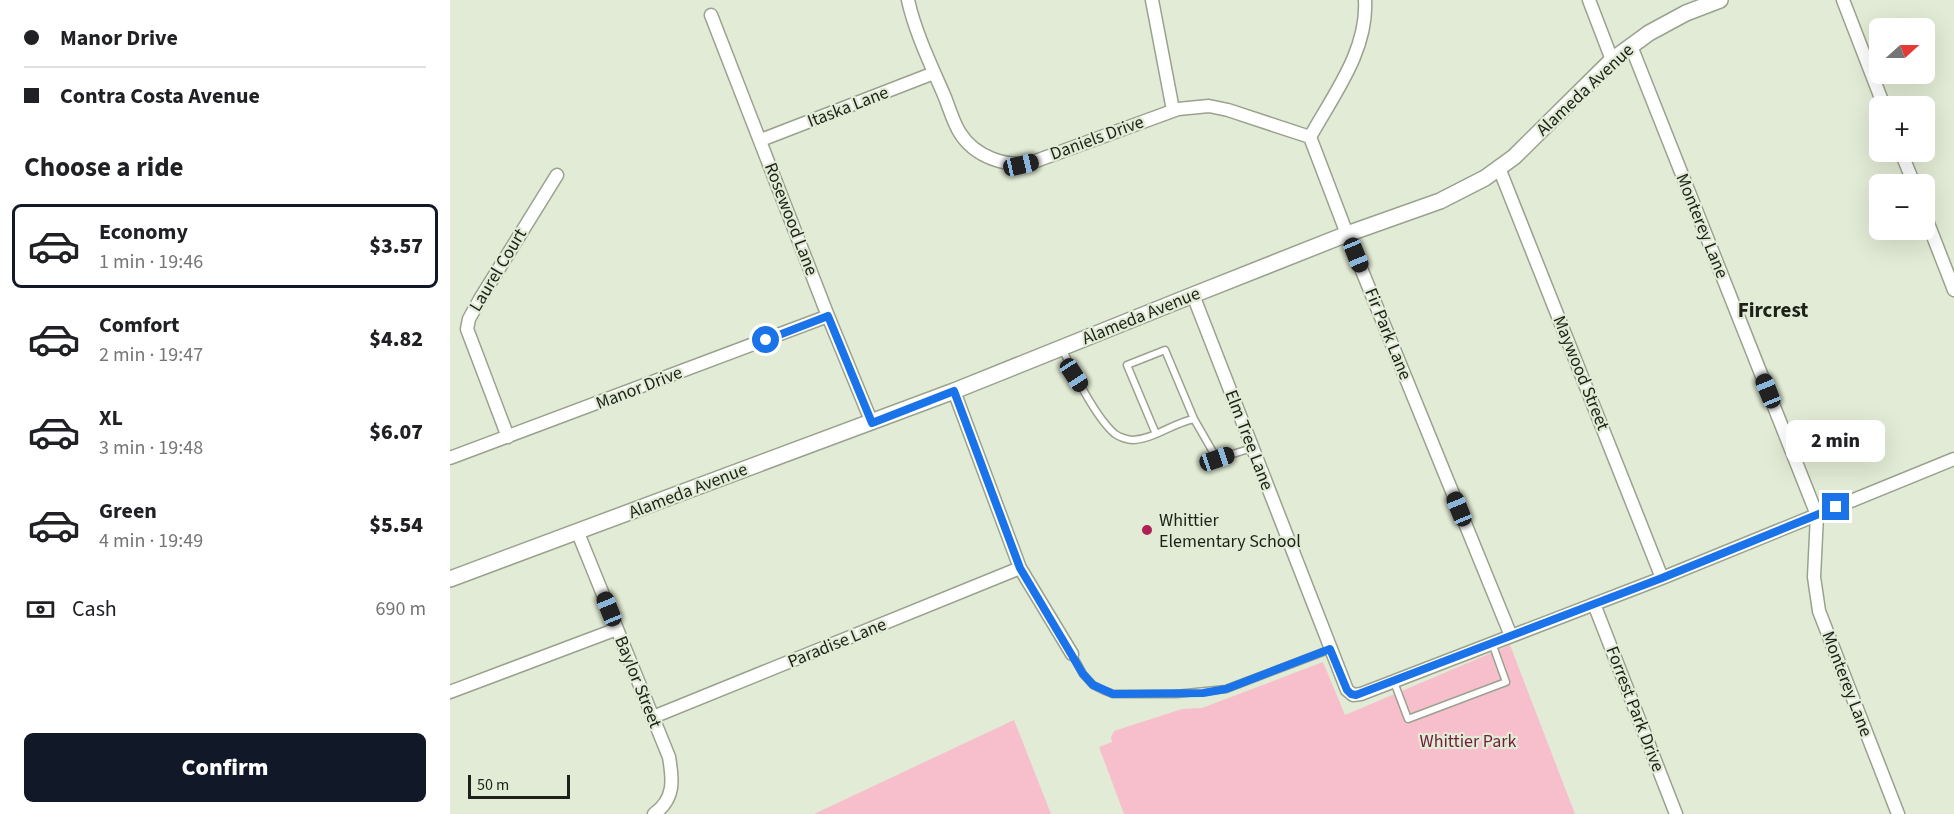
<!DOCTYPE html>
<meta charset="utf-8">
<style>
body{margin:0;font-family:"Source Sans 3",sans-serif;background:#f2f2f2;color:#202124;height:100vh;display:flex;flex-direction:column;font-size:22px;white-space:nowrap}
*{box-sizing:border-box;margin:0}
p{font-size:20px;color:#757577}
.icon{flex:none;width:33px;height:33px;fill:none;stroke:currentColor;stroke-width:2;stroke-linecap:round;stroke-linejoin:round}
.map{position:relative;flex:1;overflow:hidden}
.panel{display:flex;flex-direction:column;background:#fff;width:450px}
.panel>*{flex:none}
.banner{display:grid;align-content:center;height:132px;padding:0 24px;background:#fff}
.needle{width:39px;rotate:69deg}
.controls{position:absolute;left:1419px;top:18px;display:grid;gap:12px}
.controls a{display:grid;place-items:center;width:66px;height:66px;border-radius:9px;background:#fff;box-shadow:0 6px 24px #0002;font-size:30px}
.scale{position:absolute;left:18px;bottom:15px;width:102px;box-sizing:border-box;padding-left:6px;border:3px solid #1e2119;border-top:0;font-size:16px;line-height:21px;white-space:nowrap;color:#1e2119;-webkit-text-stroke:4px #e2ebd5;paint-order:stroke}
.end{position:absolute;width:27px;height:27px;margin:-14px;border:8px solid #1a73e8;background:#fff;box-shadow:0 0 0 3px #fff}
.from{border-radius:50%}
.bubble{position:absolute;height:42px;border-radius:9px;background:#fff;box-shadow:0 6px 24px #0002;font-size:20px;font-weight:800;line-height:42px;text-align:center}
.car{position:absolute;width:18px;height:36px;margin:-18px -9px;border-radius:8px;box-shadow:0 0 4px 2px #0007;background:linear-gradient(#222 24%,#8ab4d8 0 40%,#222 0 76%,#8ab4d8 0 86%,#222 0)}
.banner b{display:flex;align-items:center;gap:21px;height:57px;font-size:22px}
.banner b+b{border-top:2px solid #e0e0e0}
.banner i{width:15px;height:15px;background:#202124}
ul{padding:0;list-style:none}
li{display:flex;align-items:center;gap:18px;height:84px;margin:0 12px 9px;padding:0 12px;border:3px solid transparent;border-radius:9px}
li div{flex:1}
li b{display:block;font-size:22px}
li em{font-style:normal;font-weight:800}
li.selected{border-color:#111827}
li>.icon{width:54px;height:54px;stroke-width:1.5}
h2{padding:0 24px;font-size:27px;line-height:72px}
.pay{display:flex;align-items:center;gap:15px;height:66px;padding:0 24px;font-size:22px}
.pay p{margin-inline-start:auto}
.cta{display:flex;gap:12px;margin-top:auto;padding:12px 24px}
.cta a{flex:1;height:69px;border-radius:9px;background:#111827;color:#fff;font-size:24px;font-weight:800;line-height:69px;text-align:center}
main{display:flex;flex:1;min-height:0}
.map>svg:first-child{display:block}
.green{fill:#f7bfcc}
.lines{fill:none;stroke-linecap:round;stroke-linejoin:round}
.service-casing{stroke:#9aa28e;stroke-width:9}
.minor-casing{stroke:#9aa28e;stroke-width:15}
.tertiary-casing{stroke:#9aa28e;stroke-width:18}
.service{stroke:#fff;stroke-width:6}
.minor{stroke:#fff;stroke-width:12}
.tertiary{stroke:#fff;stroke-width:15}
.route{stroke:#1a73e8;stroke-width:8}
.poi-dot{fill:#ae2058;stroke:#e2ebd5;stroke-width:2}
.labels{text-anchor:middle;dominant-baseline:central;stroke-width:4.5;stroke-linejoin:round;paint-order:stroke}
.street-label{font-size:18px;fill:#1e2119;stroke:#e2ebd5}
.poi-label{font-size:18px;fill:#1e2119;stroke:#e2ebd5;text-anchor:start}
.park-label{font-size:18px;fill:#701f3b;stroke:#e2ebd5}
.quarter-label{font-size:21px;font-weight:bold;fill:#1e2119;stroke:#e2ebd5}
</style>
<main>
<section class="panel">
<div class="banner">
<b><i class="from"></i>Manor Drive</b>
<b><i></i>Contra Costa Avenue</b>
</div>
<h2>Choose a ride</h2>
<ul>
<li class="selected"><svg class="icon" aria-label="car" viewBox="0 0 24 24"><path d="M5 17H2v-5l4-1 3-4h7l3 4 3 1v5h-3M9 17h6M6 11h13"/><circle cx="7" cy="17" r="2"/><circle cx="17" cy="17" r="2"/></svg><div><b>Economy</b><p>1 min · 19:46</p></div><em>$3.57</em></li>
<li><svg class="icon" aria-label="car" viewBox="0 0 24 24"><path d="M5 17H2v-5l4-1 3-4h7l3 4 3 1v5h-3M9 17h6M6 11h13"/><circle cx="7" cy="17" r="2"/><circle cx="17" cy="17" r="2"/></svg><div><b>Comfort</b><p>2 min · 19:47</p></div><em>$4.82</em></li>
<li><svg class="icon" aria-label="car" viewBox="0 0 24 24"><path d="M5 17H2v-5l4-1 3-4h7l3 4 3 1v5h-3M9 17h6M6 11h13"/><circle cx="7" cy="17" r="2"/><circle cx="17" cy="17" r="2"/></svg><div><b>XL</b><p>3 min · 19:48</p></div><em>$6.07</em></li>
<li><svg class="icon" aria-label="car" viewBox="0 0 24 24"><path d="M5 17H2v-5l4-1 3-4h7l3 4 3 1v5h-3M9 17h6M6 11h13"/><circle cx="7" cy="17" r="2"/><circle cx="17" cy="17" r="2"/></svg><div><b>Green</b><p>4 min · 19:49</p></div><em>$5.54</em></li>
</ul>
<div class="pay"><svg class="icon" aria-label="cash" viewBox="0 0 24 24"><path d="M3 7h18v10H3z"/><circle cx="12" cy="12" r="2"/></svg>Cash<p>690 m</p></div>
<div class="cta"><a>Confirm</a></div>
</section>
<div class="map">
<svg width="1504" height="814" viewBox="0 0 1504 814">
<rect width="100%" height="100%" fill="#e2ebd5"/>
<path class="green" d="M1060,645L1125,814H674L649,747L662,742L661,737L664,731L732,709L752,708L873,662L895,715Z
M564,720L601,814H364Z"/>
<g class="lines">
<defs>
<path id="service" d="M612,348C623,372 646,418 665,434C669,437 678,440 683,440C704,439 723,423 744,419L767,459L802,448
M706,434L677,365L715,350L744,419
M622,654L633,674L643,685L653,690L663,694H726L776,689L881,649
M944,682L958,719L1056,682L1042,643"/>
<path id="minor" d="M458,0C465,32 481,65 494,95C499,107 503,122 510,133C525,157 557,168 583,162L728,109L759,106L778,110L860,137
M702,0L723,110
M915,0C918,50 884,94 860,137L897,234L1061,636
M1139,0L1162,60
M1393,0L1434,106
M261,15L378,316L422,423
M1181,46L1367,515L1364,577L1369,611L1448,814
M311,140L484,73
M1451,152L1464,184
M1049,168L1212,578
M1474,213L1504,290
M743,295L897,690L903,695L911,694L1212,578L1504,459
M504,391L570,568L622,654
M58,437L17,329L19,319L30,299L107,175
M0,458L378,316
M128,533L219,757C223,780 225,799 204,814
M1144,604L1226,814
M0,692L167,629
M203,717L570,568"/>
<path id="tertiary" d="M0,579L504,391L743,295L897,234L990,201L1035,178L1064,157L1162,60L1199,33L1236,13L1270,0"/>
</defs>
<use href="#service" class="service-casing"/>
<use href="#minor" class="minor-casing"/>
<use href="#tertiary" class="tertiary-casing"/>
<use href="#service" class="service"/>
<use href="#minor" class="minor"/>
<use href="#tertiary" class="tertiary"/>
</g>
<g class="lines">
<path class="route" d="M316,340L378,316L422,423L504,391L570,568L633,674L643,685L663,694L753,693L776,689L880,649L897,690L901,694L906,695L1212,578L1386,507"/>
</g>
<circle class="poi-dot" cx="697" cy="530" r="6"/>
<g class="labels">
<g class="street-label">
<text transform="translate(1135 90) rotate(-43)">Alameda Avenue</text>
<text transform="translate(398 107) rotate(-21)">Itaska Lane</text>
<text transform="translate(647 138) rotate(-20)">Daniels Drive</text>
<text transform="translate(341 219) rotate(69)">Rosewood Lane</text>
<text transform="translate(1252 226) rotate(68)">Monterey Lane</text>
<text transform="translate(48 270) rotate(-59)">Laurel Court</text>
<text transform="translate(691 316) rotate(-22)">Alameda Avenue</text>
<text transform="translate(938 334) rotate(68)">Fir Park Lane</text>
<text transform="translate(1131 373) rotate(68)">Maywood Street</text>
<text transform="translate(189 388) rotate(-21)">Manor Drive</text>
<text transform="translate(799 440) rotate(69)">Elm Tree Lane</text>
<text transform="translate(238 491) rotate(-21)">Alameda Avenue</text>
<text transform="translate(387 643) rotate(-22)">Paradise Lane</text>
<text transform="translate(188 682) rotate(68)">Baylor Street</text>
<text transform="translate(1397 684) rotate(69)">Monterey Lane</text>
<text transform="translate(1185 709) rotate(69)">Forrest Park Drive</text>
</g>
<g class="poi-label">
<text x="709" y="520">Whittier<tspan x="709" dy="21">Elementary School</tspan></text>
</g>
<g class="park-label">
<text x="1018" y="741">Whittier Park</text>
</g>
<g class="quarter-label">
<text x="1323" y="310">Fircrest</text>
</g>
</g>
</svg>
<div class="controls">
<a><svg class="needle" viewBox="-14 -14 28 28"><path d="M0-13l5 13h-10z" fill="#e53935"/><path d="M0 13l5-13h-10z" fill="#757577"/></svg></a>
<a>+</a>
<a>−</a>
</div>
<div class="scale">50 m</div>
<i class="end from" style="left:316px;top:340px"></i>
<i class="end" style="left:1386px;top:507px"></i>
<div class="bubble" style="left:1336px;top:420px;width:99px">2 min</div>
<i class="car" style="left:571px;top:165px;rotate:77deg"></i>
<i class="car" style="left:906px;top:255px;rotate:158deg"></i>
<i class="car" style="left:624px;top:375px;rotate:147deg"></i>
<i class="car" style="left:1318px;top:391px;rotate:338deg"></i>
<i class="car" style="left:767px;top:459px;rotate:71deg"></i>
<i class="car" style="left:1009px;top:509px;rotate:338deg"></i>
<i class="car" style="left:159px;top:609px;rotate:338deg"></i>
</div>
</main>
